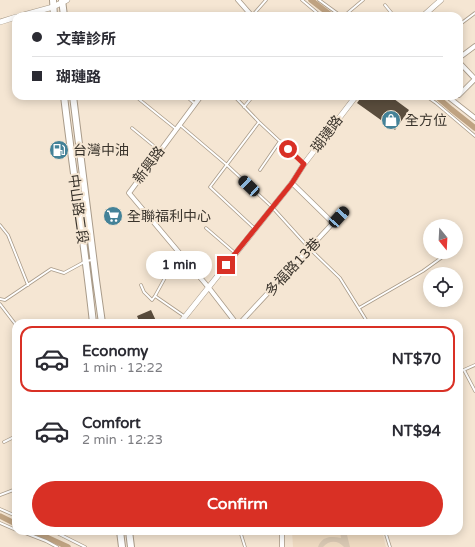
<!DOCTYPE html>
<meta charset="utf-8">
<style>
body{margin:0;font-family:"Varela Round","Noto Sans TC",sans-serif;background:#f7f7f7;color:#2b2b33;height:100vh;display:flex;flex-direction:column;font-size:15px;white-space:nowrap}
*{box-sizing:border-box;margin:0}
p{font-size:13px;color:#7c7c81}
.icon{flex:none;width:22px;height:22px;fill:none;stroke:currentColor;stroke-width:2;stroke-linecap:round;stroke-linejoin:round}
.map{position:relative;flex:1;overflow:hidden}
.details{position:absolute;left:12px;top:319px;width:451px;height:216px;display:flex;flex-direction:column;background:#fff;border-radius:12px;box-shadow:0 2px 10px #0003}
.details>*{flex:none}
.banner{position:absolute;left:12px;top:12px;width:451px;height:88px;border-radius:12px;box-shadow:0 2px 10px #0003;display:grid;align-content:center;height:88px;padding:0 20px;background:#fff}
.needle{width:26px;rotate:162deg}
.controls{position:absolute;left:423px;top:219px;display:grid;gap:8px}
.controls a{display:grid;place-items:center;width:40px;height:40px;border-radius:50%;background:#fff;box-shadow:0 2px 10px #0003;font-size:20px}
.end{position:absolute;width:18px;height:18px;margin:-9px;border:5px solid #d93025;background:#fff;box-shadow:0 0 0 2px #fff}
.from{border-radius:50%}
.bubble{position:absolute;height:28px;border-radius:14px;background:#fff;box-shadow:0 2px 10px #0003;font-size:13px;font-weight:800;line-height:28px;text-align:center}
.car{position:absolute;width:12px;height:24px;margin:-12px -6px;border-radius:5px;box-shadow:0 0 3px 1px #0007;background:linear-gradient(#222 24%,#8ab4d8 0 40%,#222 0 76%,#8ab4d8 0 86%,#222 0)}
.banner b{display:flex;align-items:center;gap:14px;height:38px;font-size:15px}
.banner b+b{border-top:1px solid #e1e1e2}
.banner i{width:10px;height:10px;background:#2b2b33}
ul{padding:7px 0 0;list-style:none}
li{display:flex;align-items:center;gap:12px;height:66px;margin:0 8px 6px;padding:0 12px;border:2px solid transparent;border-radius:12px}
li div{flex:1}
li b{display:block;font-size:15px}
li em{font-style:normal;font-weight:800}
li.on{border-color:#d93025}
li>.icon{width:36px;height:36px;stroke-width:1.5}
.button{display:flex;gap:8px;margin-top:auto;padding:8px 20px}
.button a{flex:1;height:46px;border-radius:24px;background:#d93025;color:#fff;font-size:16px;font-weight:800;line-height:46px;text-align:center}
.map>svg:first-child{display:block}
.built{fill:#eedac1}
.green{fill:#d9c8b3}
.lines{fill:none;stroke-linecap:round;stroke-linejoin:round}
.canal{stroke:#bfa382;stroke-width:5.5}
.building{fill:#5a4d3d}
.service-casing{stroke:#a99b89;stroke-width:3.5}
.minor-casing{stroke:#a99b89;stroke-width:5.5}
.tertiary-casing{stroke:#a99b89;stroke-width:6}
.primary-casing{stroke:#a99b89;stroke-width:8}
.service{stroke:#fff;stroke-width:2}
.minor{stroke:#fff;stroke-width:4}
.tertiary{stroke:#fff;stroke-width:5}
.primary{stroke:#fff;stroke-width:6}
.route{stroke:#d93025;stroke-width:5}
.labels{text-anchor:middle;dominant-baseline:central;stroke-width:4;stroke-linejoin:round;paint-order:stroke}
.poi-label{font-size:14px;fill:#3a342c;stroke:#f5e6d3;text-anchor:start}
.street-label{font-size:14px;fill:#3a342c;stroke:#f5e6d3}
</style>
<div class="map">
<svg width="475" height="547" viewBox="0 0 475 547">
<rect width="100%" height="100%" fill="#f5e6d3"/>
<path class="built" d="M292,531H382L386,547H293Z"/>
<path class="green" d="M340,531H346L350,547H344C338,540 329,540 323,547H318C322,536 331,536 341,538Z"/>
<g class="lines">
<path class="canal" d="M311,0L332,16
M436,96L451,109L475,128
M0,516L16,524
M33,531L68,547"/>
</g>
<path class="building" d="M362,96H390L409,110L395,130L357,103Z
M151,310L157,323H140L137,316Z"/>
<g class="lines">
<defs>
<path id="service" d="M302,0L321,16
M319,0L341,16
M385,5L394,16
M252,16L266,0
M344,16L363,0
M459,25L475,13
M135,96L176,129
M186,96L195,104
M234,96L259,122L303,163
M426,96L436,103L475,136
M244,107L253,96
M180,125L227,165L272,207L310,249L340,278L368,323
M132,128L160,151
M260,170L280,141
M0,225L8,235L28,285
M206,228L235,253
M254,228L210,187L259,122
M141,285L144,292L152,300L155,296L184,316
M155,296L166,276
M0,299L5,300L51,269L64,273L86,261L92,260
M0,304L16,325
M359,308L423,271L448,253
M464,370L475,391
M459,372L475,365
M4,442L16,436
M0,495L16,489
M0,509L16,516
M0,523L16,530
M20,531L46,541L57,547
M53,531L85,547
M240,531L245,547
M385,531L390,547"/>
<path id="minor" d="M238,0L252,16
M459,58L475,46
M459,62L475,79
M459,95L475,79
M201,96L129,193L209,288L236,323
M447,96L475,118
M292,183L333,223
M240,323L345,210
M295,323L296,322
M282,531V547"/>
<path id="tertiary" d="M20,16L53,7L67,0
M423,16L441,0
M0,22L16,17
M180,323L292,183L304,164L356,96"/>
<path id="primary" d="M53,0L54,16
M62,0L64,16
M64,96C73,172 85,247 93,323
M73,96L96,280L102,323
M120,531L122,547
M129,531L131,547"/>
</defs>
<use href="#service" class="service-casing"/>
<use href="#minor" class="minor-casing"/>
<use href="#tertiary" class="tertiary-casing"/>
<use href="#primary" class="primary-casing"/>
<use href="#service" class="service"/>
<use href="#minor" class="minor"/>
<use href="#tertiary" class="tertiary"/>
<use href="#primary" class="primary"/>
</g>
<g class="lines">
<path class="route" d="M226,265L292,183L304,164L288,149"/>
</g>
<defs>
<symbol id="shop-disc" viewBox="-11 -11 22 22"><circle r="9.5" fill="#448298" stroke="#f5e6d3"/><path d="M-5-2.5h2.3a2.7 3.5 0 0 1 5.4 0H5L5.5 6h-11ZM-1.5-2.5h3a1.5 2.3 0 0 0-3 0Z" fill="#fff"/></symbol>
<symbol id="fuel-disc" viewBox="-11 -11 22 22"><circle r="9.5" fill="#448298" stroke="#f5e6d3"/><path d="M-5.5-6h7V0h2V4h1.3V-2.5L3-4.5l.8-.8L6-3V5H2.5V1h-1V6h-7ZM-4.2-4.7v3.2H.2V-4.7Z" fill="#fff"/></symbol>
<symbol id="supermarket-disc" viewBox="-11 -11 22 22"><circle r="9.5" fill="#448298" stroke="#f5e6d3"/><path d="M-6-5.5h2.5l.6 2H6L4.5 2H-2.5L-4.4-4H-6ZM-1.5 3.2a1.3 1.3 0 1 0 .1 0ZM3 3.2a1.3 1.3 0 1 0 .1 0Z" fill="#fff"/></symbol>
</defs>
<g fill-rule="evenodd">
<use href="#shop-disc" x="380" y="109" width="22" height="22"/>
<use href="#fuel-disc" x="48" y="139" width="22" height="22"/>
<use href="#supermarket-disc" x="102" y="205" width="22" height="22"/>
</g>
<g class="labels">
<g class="poi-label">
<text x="405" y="120">全方位</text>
<text x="73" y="150">台灣中油</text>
<text x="127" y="216">全聯福利中心</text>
</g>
<g class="street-label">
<text transform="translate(327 134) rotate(-53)">瑚璉路</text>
<text transform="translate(149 165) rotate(-53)">新興路</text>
<text transform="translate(78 209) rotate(82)">中山路二段</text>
<text transform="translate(293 267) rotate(-47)">多福路13巷</text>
</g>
</g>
</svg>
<div class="controls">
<a><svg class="needle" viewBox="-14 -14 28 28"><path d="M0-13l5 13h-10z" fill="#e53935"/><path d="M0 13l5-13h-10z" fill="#7c7c81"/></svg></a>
<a><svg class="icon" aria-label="locate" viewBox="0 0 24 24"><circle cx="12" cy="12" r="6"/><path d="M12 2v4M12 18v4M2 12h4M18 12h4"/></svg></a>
</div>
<i class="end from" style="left:288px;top:149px"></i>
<i class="end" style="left:226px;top:265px"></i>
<div class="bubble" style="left:146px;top:251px;width:66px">1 min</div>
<i class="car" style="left:249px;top:186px;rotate:313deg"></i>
<i class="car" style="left:339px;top:217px;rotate:42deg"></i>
<div class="banner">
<b><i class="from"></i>文華診所</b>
<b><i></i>瑚璉路</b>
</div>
<section class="details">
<ul>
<li class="on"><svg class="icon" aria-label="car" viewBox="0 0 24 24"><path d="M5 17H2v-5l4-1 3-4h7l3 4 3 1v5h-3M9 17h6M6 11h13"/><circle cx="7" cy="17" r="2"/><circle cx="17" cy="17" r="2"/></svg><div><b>Economy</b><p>1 min · 12:22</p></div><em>NT$70</em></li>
<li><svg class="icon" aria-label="car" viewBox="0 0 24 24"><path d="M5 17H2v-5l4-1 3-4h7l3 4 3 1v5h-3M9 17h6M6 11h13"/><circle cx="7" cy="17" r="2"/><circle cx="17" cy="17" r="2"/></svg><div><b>Comfort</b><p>2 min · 12:23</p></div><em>NT$94</em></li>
</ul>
<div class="button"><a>Confirm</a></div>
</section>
</div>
